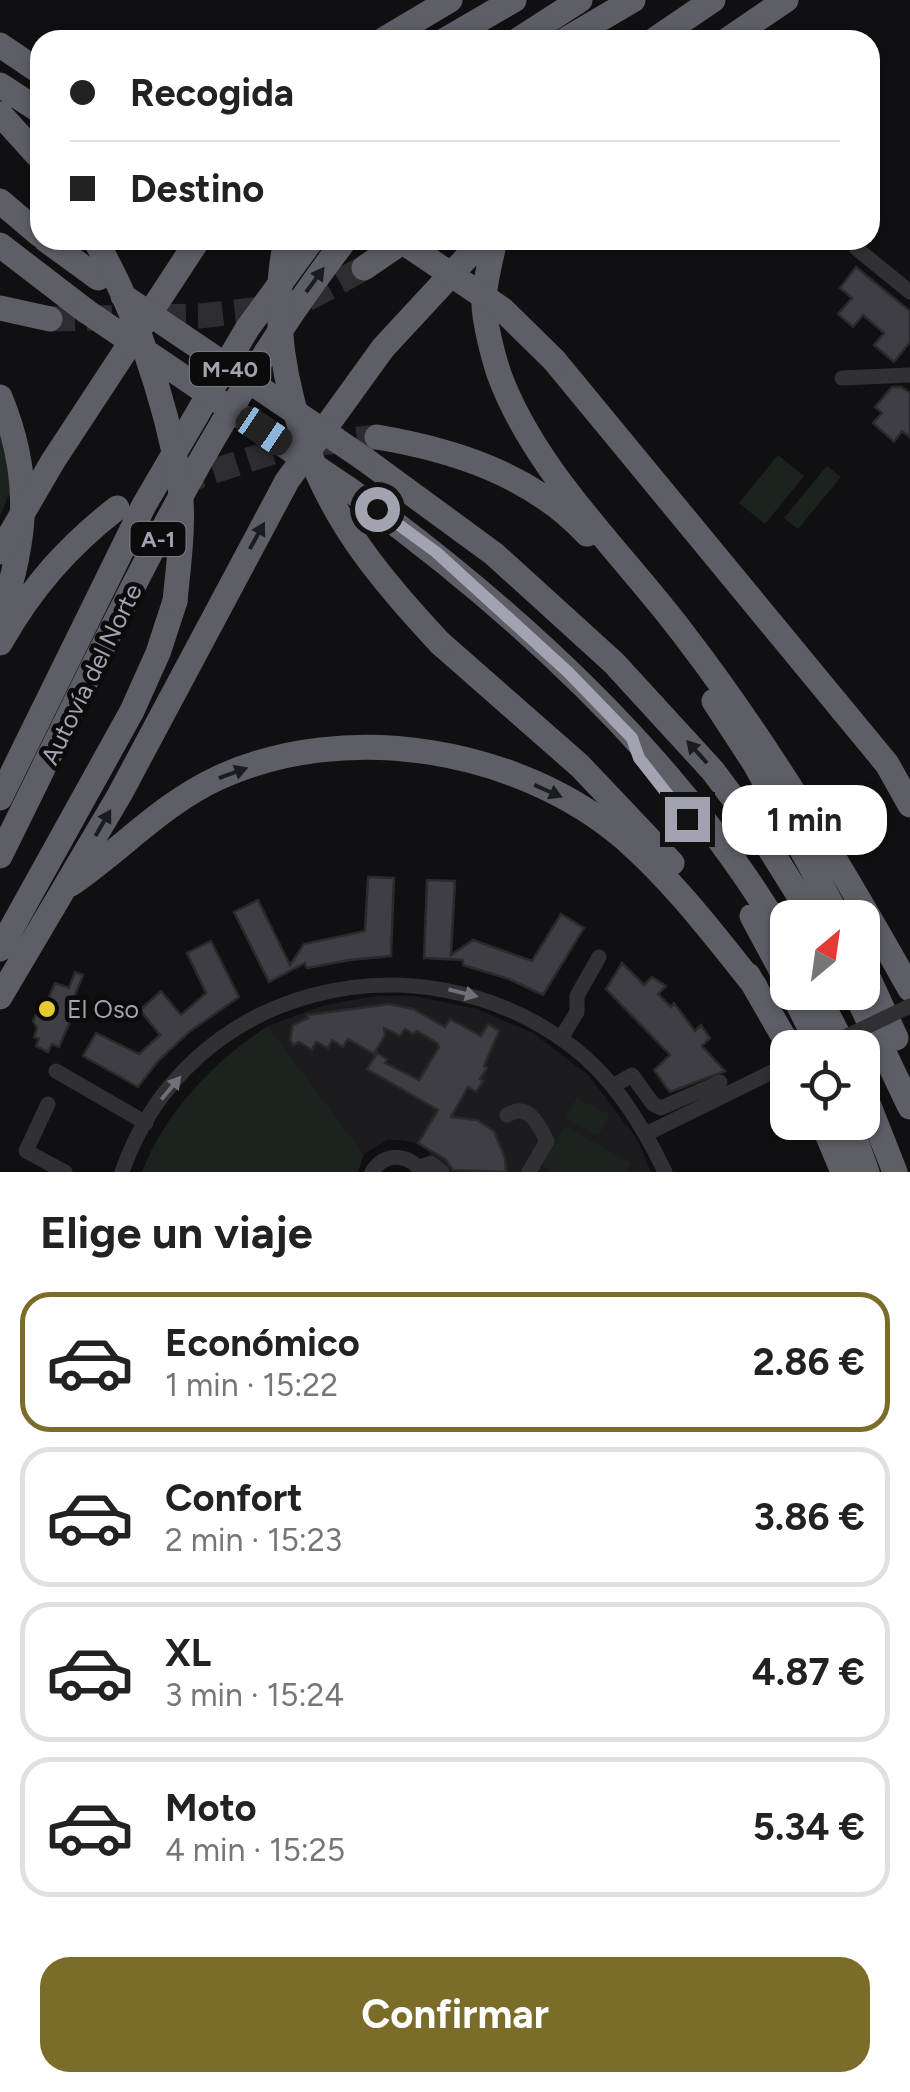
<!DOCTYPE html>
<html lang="es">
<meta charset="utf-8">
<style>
body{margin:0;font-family:Figtree,sans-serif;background:#f2f2f2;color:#222;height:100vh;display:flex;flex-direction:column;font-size:38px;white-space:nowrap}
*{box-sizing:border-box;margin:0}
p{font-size:32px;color:#767676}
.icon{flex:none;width:55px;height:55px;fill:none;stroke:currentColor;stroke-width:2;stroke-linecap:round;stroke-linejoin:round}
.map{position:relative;height:1172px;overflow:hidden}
.side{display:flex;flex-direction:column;background:#fff;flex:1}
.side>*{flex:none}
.hud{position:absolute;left:30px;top:30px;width:850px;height:220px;border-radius:30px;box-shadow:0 2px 8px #0004;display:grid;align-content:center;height:220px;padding:0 40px;background:#fff}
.needle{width:65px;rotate:29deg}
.tools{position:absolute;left:770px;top:900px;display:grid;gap:20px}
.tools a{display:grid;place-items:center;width:110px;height:110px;border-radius:20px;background:#fff;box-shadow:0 2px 8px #0004;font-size:50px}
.end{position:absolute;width:45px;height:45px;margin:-22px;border:12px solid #a1a3b1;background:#111;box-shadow:0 0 0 5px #111}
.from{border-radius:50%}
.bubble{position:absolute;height:70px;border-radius:30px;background:#fff;box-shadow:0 2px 8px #0004;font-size:32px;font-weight:700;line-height:70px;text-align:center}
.car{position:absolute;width:30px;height:60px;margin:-30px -15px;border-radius:12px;box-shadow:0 0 8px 2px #0007;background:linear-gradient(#222 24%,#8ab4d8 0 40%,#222 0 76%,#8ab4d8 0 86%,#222 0)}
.hud b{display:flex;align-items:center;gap:35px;height:95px;font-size:38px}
.hud b+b{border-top:2px solid #e0e0e0}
.hud i{width:25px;height:25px;background:#222}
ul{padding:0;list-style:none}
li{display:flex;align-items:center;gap:30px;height:140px;margin:0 20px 15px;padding:0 20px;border:5px solid #e0e0e0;border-radius:30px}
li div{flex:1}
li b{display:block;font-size:38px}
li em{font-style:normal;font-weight:700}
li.selected{border-color:#7b6d29}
li>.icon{width:90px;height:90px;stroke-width:1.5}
h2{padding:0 40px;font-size:45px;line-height:120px}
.primary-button{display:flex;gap:20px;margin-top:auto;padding:20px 40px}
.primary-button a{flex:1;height:115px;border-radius:30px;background:#7b6d29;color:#fff;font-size:40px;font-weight:700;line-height:115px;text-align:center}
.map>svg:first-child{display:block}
.built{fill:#1c1c1e}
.green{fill:#1c231e}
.building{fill:#3f3e44;stroke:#2a2a2d;stroke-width:2.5}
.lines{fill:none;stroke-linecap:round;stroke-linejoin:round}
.highway-tunnel{stroke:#2d2d31;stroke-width:25;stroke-dasharray:25 12;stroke-linecap:butt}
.minor{stroke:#313135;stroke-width:15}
.highway{stroke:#5d5e66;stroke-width:25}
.minor-bridge{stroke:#313135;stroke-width:15}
.highway-bridge{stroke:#5d5e66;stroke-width:25}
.oneway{fill:#1b1c1e}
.oneway2{fill:#6f7079}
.route{stroke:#a1a3b1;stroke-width:12}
.poi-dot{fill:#e7c931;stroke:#0b0b0c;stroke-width:4}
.labels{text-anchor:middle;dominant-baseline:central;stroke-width:9;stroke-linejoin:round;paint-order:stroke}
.shield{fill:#0b0b0c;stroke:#747580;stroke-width:2.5}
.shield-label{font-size:22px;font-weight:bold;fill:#a1a3b1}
.street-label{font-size:25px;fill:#a1a3b1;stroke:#0b0b0c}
.poi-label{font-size:25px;fill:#a1a3b1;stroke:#0b0b0c;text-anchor:start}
</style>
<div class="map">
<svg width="910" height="1172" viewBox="0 0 910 1172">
<rect width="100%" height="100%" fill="#100f11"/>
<path class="built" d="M376,996H414L477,1009L533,1033L588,1075L637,1139L651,1172H439L438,1165L428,1151L413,1142L399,1140H387L364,1154L268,1026L325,1005Z"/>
<path class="green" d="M0,423L15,479L0,516Z
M778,455L804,476L765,524L739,503Z
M827,466L841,477L798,529L784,518Z
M268,1026L364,1154L358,1172H142C165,1112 215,1060 268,1026Z
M577,1098L610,1115L598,1136L565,1118Z
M565,1126L631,1163L626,1172H552L542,1166Z"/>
<path class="building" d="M856,267L910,311V342L894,362L874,345L884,333L863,315L853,327L838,314L852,298L840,288Z
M892,387H902L910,393V437L902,431L894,442L873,423L882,413L875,407Z
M368,877L394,878L391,956L350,960L307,968L305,963L269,982L234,912L258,900L290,965L304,944L365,931Z
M427,880L455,881L451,955L473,940L532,961L561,914L584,928L543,995L509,979L463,965V960L424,958Z
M211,941L239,997L189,1032L158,1061L138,1087L83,1056L96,1033L139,1054L160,1035L140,1010L161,991L181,1015L206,993L187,953Z
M622,963L644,985L652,977L666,986L658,994L671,1007L674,1003L695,1031L701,1025L710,1038L702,1046L725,1071L670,1092L667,1088L654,1070L670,1055L606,989Z
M75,972L83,975L69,1010L74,1012L59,1047L52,1044L48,1052L36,1046L39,1039L34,1037L37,1028L33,1021L35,1016L44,1009L55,983L69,988Z
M389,1004L413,1009L445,1027L450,1019L481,1036L488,1024L499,1031L484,1066L487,1068L480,1079L483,1081L476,1092L468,1087L451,1117L477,1120L494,1131L505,1158L506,1172L453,1170L445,1159L418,1143L438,1110L367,1069L377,1053L387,1059L385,1063L419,1080L439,1047L437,1043L417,1031L413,1034L405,1029L400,1036L384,1028L385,1035L374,1054L348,1039L343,1047L332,1040L328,1048L316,1042L312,1050L299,1042L293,1045L290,1040L293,1025L308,1018L307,1015Z"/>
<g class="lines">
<path class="highway-tunnel" d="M50,319L199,316L296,305L364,268
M178,483L291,446L377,437"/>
<path class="minor" d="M857,249L910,292
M842,378L910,375
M561,1038L577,1012V996L599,957
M56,1071L146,1123
M613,1086L632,1075L653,1104L661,1108L720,1082
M48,1104L26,1151L65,1172
M507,1115C528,1102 538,1123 547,1141L529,1172
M646,1134L788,1064
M419,1167L431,1163L442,1172
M122,1172C187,985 416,930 570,1045C613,1077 642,1124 665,1172
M372,1172C385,1152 408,1153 422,1172"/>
<path class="highway" d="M383,40L450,0
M445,40L514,0
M518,40L580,0
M565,40L633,0
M654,40L713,0
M727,40L786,0
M0,45L40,72
M0,85L40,111
M0,114L40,158
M0,201L40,235
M46,240L98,278
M495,240C491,259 485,280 484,300C483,317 493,356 499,374C535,472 620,550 682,632C769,745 840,865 910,989
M0,245L86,311
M364,268L405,240
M0,308L50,319
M554,360L887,764L910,805
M0,397C33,477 27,539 0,619
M377,437C454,450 532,475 587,534
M363,458L494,554L614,663L713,771L763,838L813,918
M53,461L198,240
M347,488C516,610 683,762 788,944
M0,643C32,587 66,548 117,508
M440,643L580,766L672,863
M714,701L755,764L839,918
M0,798L144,505L247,329L312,240
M0,856C105,645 201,427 345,240
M71,884C122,849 162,804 218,778C346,719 519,748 625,839C675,883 714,935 755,986
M752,916L788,983
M0,949L132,711L158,653L175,601
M862,964L896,1038
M748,975L790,1048
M792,992L820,1048
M816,992L845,1048
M855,992L910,1107
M0,997L120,794L287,481L383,348L483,240
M862,1088L895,1172
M822,1122L843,1172
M849,1122L867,1172"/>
<path class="minor-bridge" d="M822,1048L910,1006"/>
<path class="highway-bridge" d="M95,240C134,305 166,403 179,478C185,519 179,560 175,601
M286,240C264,343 300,463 361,549C385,583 412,613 440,643
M400,240L502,309L554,360
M123,296L363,458
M86,311L347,488
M0,552L53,461"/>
</g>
<defs><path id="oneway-solid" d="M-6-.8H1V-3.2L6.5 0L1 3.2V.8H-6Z" transform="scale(2.5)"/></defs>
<g class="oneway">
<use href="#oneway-solid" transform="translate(315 280) rotate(-54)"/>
<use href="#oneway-solid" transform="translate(257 536) rotate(-61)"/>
<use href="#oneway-solid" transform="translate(697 752) rotate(-132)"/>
<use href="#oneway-solid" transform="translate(233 773) rotate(-20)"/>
<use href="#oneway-solid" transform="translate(548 791) rotate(24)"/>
<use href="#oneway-solid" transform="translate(103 823) rotate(-60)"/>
</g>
<g class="oneway2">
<use href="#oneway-solid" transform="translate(463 993) rotate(14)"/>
<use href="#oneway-solid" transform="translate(171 1088) rotate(-50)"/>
</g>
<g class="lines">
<path class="route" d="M377,509L436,552L568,672L632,738L639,758L687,819"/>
</g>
<circle class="poi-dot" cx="47" cy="1009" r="10"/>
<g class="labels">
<g class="shield">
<rect x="190" y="352" width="80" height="34" rx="8"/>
<rect x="130.5" y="522" width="55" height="34" rx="8"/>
</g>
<g class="shield-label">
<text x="230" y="369">M-40</text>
<text x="158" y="539">A-1</text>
</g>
<g class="street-label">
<text transform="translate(91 674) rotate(-64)">Autovía del Norte</text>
</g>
<g class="poi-label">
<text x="67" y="1009">El Oso</text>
</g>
</g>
</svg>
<div class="tools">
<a><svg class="needle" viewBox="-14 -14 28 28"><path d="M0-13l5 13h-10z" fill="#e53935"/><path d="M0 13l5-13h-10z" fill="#767676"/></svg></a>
<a><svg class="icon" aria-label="locate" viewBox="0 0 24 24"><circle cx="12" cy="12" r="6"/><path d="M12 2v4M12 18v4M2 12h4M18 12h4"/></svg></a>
</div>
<i class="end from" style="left:377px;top:509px"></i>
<i class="end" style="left:687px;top:819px"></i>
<div class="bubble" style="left:722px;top:785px;width:165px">1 min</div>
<i class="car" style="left:264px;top:431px;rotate:124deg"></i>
<div class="hud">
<b><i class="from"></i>Recogida</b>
<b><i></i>Destino</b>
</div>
</div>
<section class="side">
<h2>Elige un viaje</h2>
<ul>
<li class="selected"><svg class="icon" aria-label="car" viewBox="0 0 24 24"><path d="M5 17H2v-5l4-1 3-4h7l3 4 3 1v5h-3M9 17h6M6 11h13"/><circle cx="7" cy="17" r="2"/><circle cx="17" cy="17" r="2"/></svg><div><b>Económico</b><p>1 min · 15:22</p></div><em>2.86 €</em></li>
<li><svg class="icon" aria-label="car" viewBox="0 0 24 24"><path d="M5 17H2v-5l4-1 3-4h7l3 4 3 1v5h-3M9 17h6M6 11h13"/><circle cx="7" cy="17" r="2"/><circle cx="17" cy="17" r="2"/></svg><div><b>Confort</b><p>2 min · 15:23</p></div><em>3.86 €</em></li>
<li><svg class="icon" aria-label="car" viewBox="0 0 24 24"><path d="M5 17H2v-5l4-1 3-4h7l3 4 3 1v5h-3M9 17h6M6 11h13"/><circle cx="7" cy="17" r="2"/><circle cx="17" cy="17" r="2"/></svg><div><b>XL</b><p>3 min · 15:24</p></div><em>4.87 €</em></li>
<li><svg class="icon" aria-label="car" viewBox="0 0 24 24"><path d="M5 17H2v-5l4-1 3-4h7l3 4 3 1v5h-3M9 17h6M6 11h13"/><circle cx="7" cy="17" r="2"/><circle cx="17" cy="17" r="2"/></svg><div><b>Moto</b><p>4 min · 15:25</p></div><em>5.34 €</em></li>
</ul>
<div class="primary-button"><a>Confirmar</a></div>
</section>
